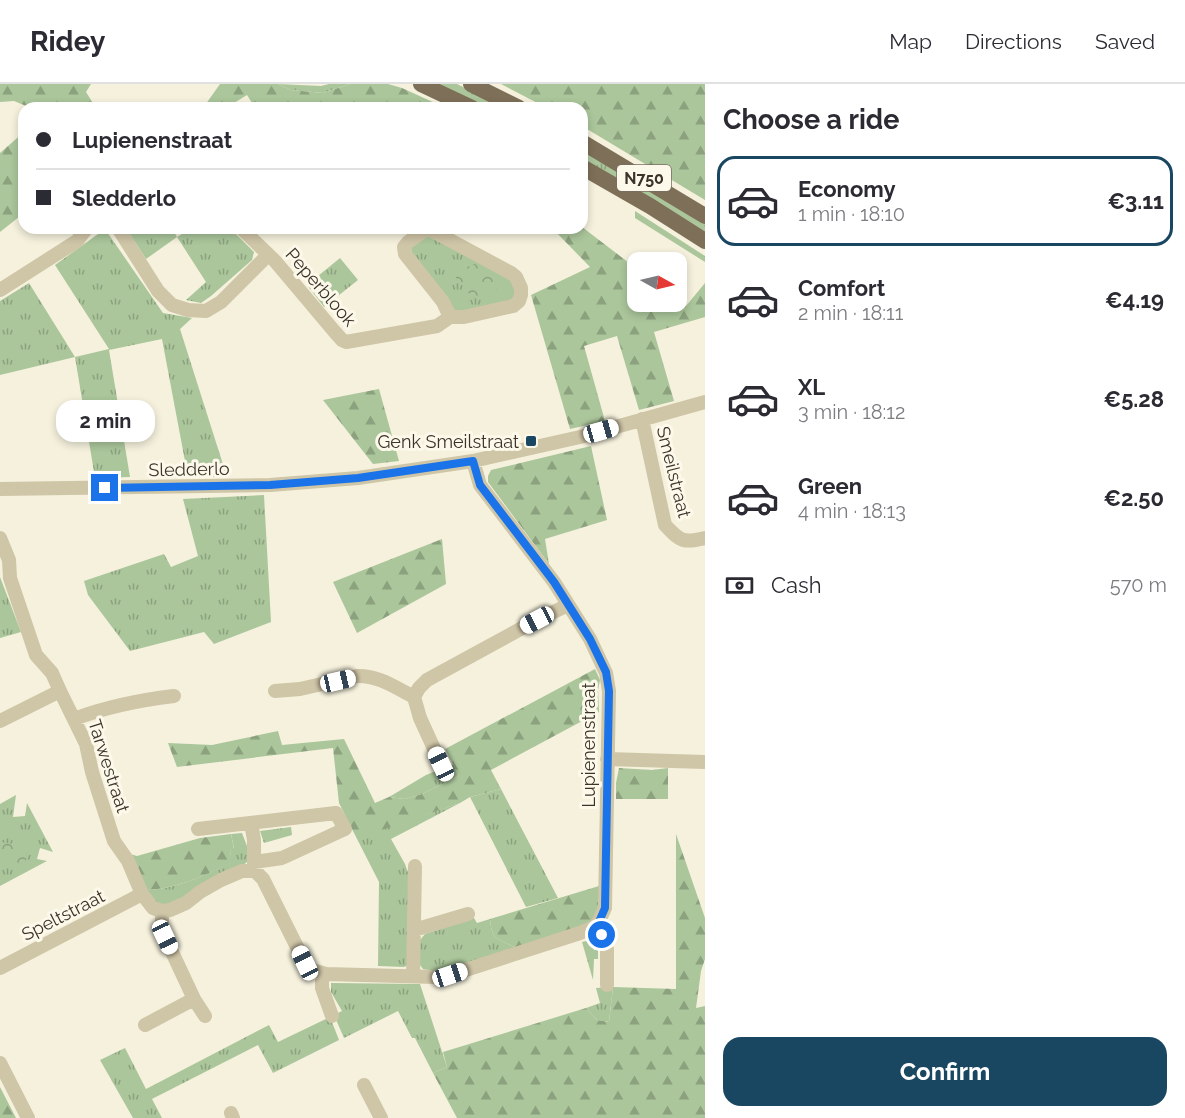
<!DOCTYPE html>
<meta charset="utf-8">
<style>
body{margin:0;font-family:Raleway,sans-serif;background:#f7f7f7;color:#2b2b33;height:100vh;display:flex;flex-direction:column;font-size:22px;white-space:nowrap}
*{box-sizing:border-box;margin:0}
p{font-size:20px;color:#7c7c81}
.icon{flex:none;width:33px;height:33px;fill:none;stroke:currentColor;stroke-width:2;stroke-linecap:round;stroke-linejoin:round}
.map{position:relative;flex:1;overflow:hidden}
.drawer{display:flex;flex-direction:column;background:#fff;width:480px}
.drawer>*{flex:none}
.guide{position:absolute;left:18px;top:18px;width:570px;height:132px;border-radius:18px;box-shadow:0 3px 9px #0003;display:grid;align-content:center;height:132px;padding:0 18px;background:#fff}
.needle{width:39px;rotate:98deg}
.buttons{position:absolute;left:627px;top:168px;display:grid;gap:12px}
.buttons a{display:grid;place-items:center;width:60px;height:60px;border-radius:12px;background:#fff;box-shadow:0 3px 9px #0003;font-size:30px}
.end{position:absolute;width:27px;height:27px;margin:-14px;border:8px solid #1a73e8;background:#fff;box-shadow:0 0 0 3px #fff}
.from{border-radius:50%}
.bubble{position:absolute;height:42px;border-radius:18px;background:#fff;box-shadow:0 3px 9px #0003;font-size:20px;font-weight:700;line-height:42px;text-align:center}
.car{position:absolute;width:18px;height:36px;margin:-18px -9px;border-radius:8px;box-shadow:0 0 4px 2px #0007;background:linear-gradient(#fff 24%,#345 0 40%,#fff 0 76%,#345 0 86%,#fff 0)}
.guide b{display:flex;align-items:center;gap:21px;height:57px;font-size:22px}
.guide b+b{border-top:2px solid #e1e1e2}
.guide i{width:15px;height:15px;background:#2b2b33}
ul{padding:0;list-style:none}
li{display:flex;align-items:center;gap:18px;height:90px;margin:0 12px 9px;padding:0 6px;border:3px solid transparent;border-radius:18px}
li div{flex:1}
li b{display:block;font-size:22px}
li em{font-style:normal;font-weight:700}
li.selected{border-color:#194761}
li>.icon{width:54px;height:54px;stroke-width:1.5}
h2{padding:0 18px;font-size:27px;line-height:72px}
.pay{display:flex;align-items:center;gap:15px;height:66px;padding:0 18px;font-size:22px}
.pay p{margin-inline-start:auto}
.button{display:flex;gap:12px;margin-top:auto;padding:12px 18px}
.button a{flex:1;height:69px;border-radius:18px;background:#194761;color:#fff;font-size:24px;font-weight:700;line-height:69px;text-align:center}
header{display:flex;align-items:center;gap:36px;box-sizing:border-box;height:84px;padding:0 30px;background:#fff;border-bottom:2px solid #e1e1e2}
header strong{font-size:28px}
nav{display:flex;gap:33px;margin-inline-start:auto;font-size:21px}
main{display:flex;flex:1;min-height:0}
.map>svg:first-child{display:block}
.grass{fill:url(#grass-tufts)}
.forest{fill:url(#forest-firs)}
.park{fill:url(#park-crowns)}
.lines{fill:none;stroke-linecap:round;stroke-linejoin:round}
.minor{stroke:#cfc5a7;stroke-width:14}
.major{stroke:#7e7058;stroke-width:16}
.route{stroke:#1a73e8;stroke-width:8}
.poi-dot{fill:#194761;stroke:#fcf9ea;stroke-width:2}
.labels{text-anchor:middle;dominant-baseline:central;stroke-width:6;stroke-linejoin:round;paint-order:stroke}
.shield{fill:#fcf9ea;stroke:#756e63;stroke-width:1.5}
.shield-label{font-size:16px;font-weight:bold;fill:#3b3329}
.street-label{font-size:18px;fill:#3b3329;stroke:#fcf9ea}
.poi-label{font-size:18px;fill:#3b3329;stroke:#fcf9ea;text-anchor:end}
</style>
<header>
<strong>Ridey</strong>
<nav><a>Map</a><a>Directions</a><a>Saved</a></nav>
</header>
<main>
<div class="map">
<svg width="705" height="1034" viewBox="0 0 705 1034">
<defs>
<pattern id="grass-tufts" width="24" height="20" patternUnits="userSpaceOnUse" patternTransform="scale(1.5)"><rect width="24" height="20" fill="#abc69b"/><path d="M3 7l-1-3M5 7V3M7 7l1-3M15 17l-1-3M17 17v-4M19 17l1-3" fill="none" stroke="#8ca17e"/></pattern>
<pattern id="forest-firs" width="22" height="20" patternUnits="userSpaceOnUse" patternTransform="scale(1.5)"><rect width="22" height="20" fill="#abc69b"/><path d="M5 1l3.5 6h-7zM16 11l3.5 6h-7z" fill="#8ca17e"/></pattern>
<pattern id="park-crowns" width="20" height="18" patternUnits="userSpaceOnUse" patternTransform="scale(1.5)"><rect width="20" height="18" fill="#abc69b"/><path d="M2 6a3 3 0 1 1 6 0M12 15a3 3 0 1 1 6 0" fill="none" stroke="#8ca17e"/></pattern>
</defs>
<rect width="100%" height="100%" fill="#f5f1dd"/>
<path class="grass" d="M278,0L321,2L329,0H350L323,9L291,6Z
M434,0H457L506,24H484Z
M582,65L705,139V150L582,77Z
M635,127L705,172V178L635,134Z
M126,144H172L177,153L192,144H237L234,148L254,168L252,176L211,212L201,219L186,216L206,198L177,153L146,175Z
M105,145L163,229L192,234L180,245L227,393H188L162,255L109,266L130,393L95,394L75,273L0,291V217L29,199L75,273L109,265L55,181Z
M426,150L515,197V217L457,229L412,173L411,163Z
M340,174L358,196L324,223L307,201Z
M264,411L271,538L214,560L204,548L130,567L88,511L84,497L164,470L171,483L198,472L183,415Z
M0,493L21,548L0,554Z
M453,680L459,692L422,710L405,715L389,713L426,691Z
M501,705L558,814L526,823L470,713Z
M16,711L13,733L25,732L27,719L53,768L40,764L37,775L47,777L0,802V720Z
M460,719L391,755L405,780L410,794L408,881L404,883L378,882L379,798L353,747H376Z
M291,743L292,751L264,759L260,747Z
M242,749L247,762L248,777L239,785L168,823L156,821L146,806C177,805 204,791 231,779L230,766L234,764L231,750Z
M474,834L477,839L490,835C492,858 498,854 516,864C494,871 445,891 423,885L420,881V856L425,850Z
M591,856L594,866H598V875H594L593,896L582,858Z
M331,899L420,900L447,983L433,989L415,954H412L398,927L344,954L334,931L342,927L331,908Z
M613,903L609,938L597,936L586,924L600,919L596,904Z
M330,933L339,956L273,989L258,961L152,1015L162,1034H133L100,976L125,964L146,1005L269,941L278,958Z"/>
<path class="forest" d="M0,0H91L86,8L96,24H31L14,17L0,18Z
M220,0H278L291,6L323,9L350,0H388L402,4L446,24H255L247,11L226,24H203Z
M501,0H705V116L582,42V24H547Z
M24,48V68L22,71L24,76V129L0,148V69Z
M582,143L637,185L638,218H676L677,215L686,222L705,199V233L654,248L674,317L639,326L617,252L584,262L605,337L570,345L531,211L590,183L552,144Z
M379,305L399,377L373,380L323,316Z
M591,362L607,436L545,455L549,480L488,398V392L491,386Z
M442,455L446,500L357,549L333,498Z
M595,585L600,596L598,606L599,628L491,686L501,705L470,713L460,719L376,748L353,747L339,719L333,664L177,683L168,659L212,661L278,647L282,661L344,655L375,719L389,713L405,715L422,710L459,692L445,665Z
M619,684L652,686L668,684V715H616V699Z
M231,750L234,765L230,766L232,779C204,791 177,805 146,806L130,770L137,772L200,754Z
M676,750L705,834V875L701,887L696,924L705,922V1034H457L433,989L447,983L443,968L586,924L597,936L609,938L613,903L676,905Z
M599,802C599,816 600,828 590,839L516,864C498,854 492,858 490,835Z
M0,1003L16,1034H0Z"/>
<path class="park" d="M475,180L502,194L506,202L476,213L471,212L456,194V187Z
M0,758L23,761L27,772L25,779L20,780L0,773Z"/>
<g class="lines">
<path class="minor" d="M118,144L158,207L172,221L188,226L206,227L221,218L268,171
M243,146L275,177L334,247L342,256L346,258L437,242L450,233H464L513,222L519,217L521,211V204L516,193L511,189L431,146L427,145L408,158L404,163L405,170L443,218L450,233
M0,206L77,157L87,144
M642,335L665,441C681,458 683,459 705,454
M0,405L270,401L358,394L473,377L580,353L705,318
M0,454L9,476L10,494L36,571L52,589L60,607L86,660L92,688L114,757L128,777L142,810L153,824L162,827L170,826L186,819L200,808L221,796L242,787H255L263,795L305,879L312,886L326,890L436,893L450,891L580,849C598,842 597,842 605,824L609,607L606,589L590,555L554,498L480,401L473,377
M275,607L300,605L357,592C378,591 396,604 414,613L420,634L441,680
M414,613L419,604L427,596L537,536L568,521
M74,635C106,623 140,616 174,612
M0,637L60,607
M607,675L705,678
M251,739L254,756V785
M198,745L336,729L345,745L282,774L254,778
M162,827V844L165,853L194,915L205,932
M598,840L607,865V901
M414,846L468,830
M0,884L142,810
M322,889V904L332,932
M413,892L415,782
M145,941L194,915
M0,979L28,1034
M364,1001L381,1034
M231,1029L233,1034"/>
<path class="major" d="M421,0L472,24
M471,0L519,24
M582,58L705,132
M582,83L650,122L705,157"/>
</g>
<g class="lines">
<path class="route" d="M105,404L270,401L358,394L473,377L480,401L554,498L590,555L606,588L609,607L605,824L598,840L602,851"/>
</g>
<rect class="poi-dot" x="525" y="351" width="12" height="12" rx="3"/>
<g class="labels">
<rect class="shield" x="617" y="81" width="54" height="26" rx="4.5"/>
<g class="shield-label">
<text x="644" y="94">N750</text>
</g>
<g class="street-label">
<text transform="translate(321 203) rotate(49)">Peperblook</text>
<text transform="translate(189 385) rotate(-1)">Sledderlo</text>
<text transform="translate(674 388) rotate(76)">Smeilstraat</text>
<text transform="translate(588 661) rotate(-90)">Lupienenstraat</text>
<text transform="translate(109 682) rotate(72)">Tarwestraat</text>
<text transform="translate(63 831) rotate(-27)">Speltstraat</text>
</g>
<g class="poi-label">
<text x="519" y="357">Genk Smeilstraat</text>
</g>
</g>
</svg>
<div class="buttons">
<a><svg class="needle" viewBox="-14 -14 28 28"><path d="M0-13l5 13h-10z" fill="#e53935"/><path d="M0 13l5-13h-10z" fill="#7c7c81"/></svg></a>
</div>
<i class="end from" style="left:602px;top:851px"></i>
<i class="end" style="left:105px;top:404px"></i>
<div class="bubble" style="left:56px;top:316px;width:99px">2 min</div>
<i class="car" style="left:601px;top:347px;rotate:74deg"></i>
<i class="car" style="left:537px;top:536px;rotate:242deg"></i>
<i class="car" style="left:338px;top:597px;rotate:77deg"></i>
<i class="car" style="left:441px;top:680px;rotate:335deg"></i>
<i class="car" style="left:165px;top:853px;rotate:155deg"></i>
<i class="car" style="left:305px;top:879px;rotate:334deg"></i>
<i class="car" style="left:450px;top:891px;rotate:72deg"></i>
<div class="guide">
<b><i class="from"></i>Lupienenstraat</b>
<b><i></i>Sledderlo</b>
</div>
</div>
<section class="drawer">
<h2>Choose a ride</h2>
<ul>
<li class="selected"><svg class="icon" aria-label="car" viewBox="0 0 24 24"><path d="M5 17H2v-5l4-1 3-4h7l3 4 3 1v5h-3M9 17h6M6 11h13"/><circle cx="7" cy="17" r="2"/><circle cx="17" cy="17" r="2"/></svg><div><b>Economy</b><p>1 min · 18:10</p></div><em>€3.11</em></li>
<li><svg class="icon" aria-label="car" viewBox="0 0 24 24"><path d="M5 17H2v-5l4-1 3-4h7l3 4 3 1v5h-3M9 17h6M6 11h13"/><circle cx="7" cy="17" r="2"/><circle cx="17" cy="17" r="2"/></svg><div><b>Comfort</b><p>2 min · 18:11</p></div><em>€4.19</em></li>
<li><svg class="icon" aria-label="car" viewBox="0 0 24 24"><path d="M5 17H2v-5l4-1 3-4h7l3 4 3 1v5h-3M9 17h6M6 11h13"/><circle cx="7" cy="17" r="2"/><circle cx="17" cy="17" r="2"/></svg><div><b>XL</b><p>3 min · 18:12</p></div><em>€5.28</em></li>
<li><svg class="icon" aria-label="car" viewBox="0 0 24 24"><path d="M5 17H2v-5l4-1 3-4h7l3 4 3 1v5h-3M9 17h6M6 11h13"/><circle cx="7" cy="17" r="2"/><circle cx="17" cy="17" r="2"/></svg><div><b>Green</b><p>4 min · 18:13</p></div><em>€2.50</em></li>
</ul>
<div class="pay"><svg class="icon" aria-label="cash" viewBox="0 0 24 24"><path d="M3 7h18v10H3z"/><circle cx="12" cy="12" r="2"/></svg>Cash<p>570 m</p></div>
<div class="button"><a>Confirm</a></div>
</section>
</main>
